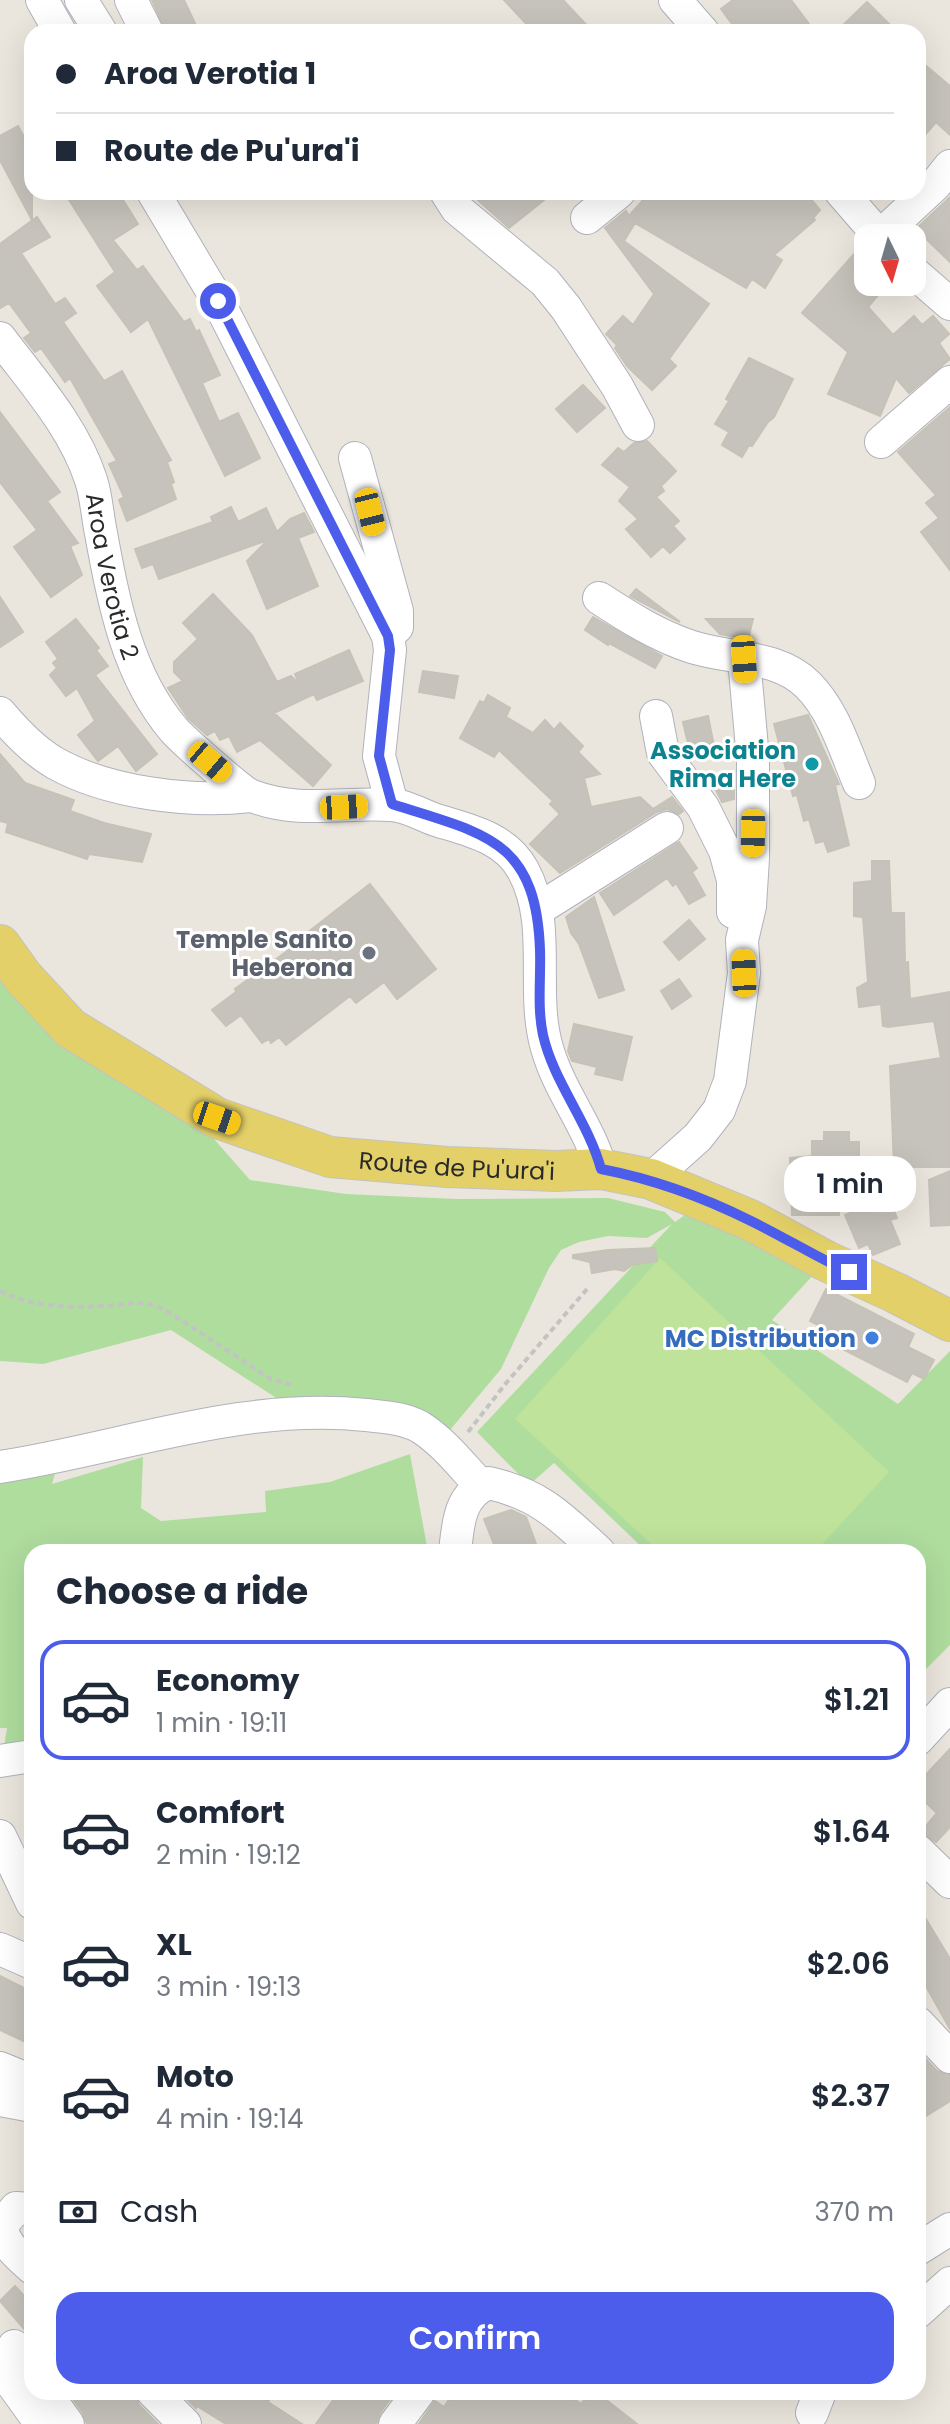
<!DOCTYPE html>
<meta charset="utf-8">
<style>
body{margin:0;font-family:Poppins,sans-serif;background:#f6f6f7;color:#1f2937;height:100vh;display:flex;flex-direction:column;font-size:30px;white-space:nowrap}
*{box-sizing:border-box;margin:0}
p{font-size:26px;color:#747a83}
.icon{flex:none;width:44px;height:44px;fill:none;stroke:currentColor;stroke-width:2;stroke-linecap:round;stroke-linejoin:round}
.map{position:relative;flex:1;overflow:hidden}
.sheet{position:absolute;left:24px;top:1544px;width:902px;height:856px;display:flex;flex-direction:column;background:#fff;border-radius:24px;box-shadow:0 8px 32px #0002}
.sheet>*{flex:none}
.top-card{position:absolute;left:24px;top:24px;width:902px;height:176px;border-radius:24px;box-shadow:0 8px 32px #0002;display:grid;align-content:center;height:176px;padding:0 32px;background:#fff}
.needle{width:52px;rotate:175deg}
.controls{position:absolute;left:854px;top:224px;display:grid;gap:16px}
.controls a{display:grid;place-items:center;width:72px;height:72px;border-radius:16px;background:#fff;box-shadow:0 8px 32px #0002;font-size:40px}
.end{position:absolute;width:36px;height:36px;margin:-18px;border:10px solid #4b5dea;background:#fff;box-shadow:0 0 0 4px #fff}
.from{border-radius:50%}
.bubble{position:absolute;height:56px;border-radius:24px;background:#fff;box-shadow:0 8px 32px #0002;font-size:26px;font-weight:600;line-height:56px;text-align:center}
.car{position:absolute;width:24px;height:48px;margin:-24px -12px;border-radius:10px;box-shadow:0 0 6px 2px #0007;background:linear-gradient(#f5c518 24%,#345 0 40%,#f5c518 0 76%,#345 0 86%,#f5c518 0)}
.top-card b{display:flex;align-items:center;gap:28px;height:76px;font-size:30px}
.top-card b+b{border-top:2px solid #e0e1e3}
.top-card i{width:20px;height:20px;background:#1f2937}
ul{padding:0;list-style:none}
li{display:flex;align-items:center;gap:24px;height:120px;margin:0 16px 12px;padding:0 16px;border:4px solid transparent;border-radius:24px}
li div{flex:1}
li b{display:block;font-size:30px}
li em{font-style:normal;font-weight:600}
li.active{border-color:#4b5dea}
li>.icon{width:72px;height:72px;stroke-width:1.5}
h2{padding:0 32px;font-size:36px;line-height:96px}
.pay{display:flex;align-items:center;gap:20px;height:88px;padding:0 32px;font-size:30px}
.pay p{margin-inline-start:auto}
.action{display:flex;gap:16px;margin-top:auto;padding:16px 32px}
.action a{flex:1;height:92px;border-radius:24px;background:#4b5dea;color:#fff;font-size:32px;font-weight:600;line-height:92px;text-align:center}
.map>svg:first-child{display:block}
.green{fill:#afdd9e}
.pitch{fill:#bfe39b}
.building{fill:#c6c3bc;stroke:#c6c2b7;stroke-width:2}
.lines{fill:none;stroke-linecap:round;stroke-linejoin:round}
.minor-casing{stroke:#b0b2bc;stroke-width:34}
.major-casing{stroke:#c3c3c3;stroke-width:42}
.path{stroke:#c3c3c3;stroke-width:4;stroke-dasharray:6 4;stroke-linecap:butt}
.minor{stroke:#fff;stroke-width:32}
.major{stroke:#e4d068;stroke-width:40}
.route{stroke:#4b5dea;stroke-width:10}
.culture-dot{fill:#0f9aa8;stroke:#fff;stroke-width:3}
.worship-dot{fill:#6b7280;stroke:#fff;stroke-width:3}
.shop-dot{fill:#3f7fe0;stroke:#fff;stroke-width:3}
.labels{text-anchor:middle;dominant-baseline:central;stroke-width:6;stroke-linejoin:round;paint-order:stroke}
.street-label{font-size:24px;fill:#2a2a2a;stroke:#fff}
.culture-label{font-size:24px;font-weight:bold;fill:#0d838f;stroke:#fff;text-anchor:end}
.worship-label{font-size:24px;font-weight:bold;fill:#5b616d;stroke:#fff;text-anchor:end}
.shop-label{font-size:24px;font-weight:bold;fill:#366cbe;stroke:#fff;text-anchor:end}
</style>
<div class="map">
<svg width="950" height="2424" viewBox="0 0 950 2424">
<rect width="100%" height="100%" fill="#ebe6dd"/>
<path class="green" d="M0,979L207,1131L250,1180L346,1194L457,1199L608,1198L665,1212L675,1222L705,1201L826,1261L772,1320L898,1404L950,1351V1645L918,1677V1552H647L554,1463L529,1485L477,1432L672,1224L647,1238L608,1236L579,1242L561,1250L549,1268L501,1369L440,1442L284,1403L171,1330L43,1364L0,1361Z
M64,1442L52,1484L143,1457L141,1508L161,1521L266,1512L265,1491L330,1482L410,1454L428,1552H32V1754L4,1747L7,1728H0V1460Z"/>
<path class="pitch" d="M660,1258L889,1472L815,1552H660L515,1419Z"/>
<path class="building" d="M152,0H184L199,32H166Z
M504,0H563L593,32H534Z
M733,0H791L815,32H738L721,9Z
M867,2L897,32H836Z
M918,59L950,86V135L936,122L918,143Z
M18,126L32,152V220L0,160V136Z
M64,192H118L138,224L113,240L137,270L143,266L184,322L190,319L196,332L199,330L220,375L202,383L219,422L238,413L260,458L225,476L148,319L131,332L97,286L115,272Z
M469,192H554L509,228Z
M650,192H805L820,210L813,218L815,220L774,255L782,260L765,288L752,279L746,288L635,223L624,241L709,304L669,359L676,366L652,390L627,366L615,348L617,345L606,334L623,316L633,325L654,294L605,228L626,211L629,216Z
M950,197V262L916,229Z
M37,217L50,237L21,253L55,304L65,298L76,313L63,322L104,381L122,371L171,460L167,462L174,482L171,484L176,499L127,521L119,500L124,497L109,464L117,461L70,378L65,382L41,348L35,352L24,338L31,333L9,303L0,308V244Z
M862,245L868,252V282H889L868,307L893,335L914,316L922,325L933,316L949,334L939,343L950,359L909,393L896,378L880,416L828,394L848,352L802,313Z
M749,358L793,379L774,417L768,422L752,446L749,445L742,457L722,445L729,432L715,424L729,401L726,399Z
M583,385L605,408L577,432L556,409Z
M950,407V570L921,532L939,518L926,503L936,495L898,452Z
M0,412L60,492L47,501L78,543L70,546L82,575L51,597L14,547L37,530L0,482Z
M647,441L676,471L661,486L664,491L656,497L679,521L673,526L685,539L670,553L663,546L651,557L626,529L638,519L619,501L630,487L602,465L618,448L624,452L634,443Z
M231,507L238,522L266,508L277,532L290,519L304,513L314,532L298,538L318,586L267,609L247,561L268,540L159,579L153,564L142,568L135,549L213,522L211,517Z
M636,589L680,622L630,596Z
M213,594L252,635L277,682L291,676L299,684L295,674L349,650L363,681L317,700L314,694L274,713L331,765L313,786L260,740L237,752L229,736L220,740L215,731L207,735L188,718L168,688L183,681L174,672V662L198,639L183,623Z
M0,597L23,632L0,647Z
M593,617L662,656L655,668L609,643L608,645L585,630Z
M76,619L99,648L96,650L108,666L95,675L157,754L136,771L118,746L98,761L78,735L95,721L77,688L66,696L50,675L57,668L53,663L58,659L46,642Z
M706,619H753L748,639L720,634Z
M423,671L458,676L454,698L419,692Z
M488,695L510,708L506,717L533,733L545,720L554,730L560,723L583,746L578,752L600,774L584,778L591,807L640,797L653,809L672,797L683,811L679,814L667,809L657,812L560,873L530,844L560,814L550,804L553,801L499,750L494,757L460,738L480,701L484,703Z
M808,715L839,784L835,785L849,845L828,852L824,841L816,843L809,819L804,821L797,795L793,796L774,724Z
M708,716L714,746L690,752L683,722Z
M0,754L25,783L74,800L70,811L104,823L151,834L142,862L89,854L87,859L6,832L8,823L0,821Z
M734,777V799L722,802L712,782Z
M679,842L697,868L692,872L705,895L689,904L676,883L673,886L667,878L614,915L600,893Z
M872,861H889L891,913H904L905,963L908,962L910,999L950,992V1167H894L890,1066L941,1058L934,1021L888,1027L883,1026L881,1004L859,1007L857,988L868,982L863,917L854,916V883L872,881Z
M370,884L436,969L397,999L384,982L356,1003L350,996L286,1045L279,1037L271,1043L269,1039L262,1043L241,1015L226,1026L212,1010L236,992L235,989L305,938L303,936Z
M594,897L624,990L599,998L579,944L571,933L566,917Z
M689,920L705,939L679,960L664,942Z
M679,979L691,996L672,1009L661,991Z
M574,1024L632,1037L622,1080L595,1074L597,1067L572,1061L568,1051Z
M824,1132H849V1142H859V1167H839V1215H792L790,1158L812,1156V1141H824Z
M950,1171V1225L931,1226L929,1180Z
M888,1197L897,1218L890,1220L900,1244L873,1255L868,1244L859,1248L845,1215Z
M655,1248L657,1261L632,1265L624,1271L615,1269L592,1273L590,1262L573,1258V1255L608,1250Z
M826,1289L914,1334L908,1347L934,1360L924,1379L912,1373L907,1382L829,1342L834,1333L810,1321Z
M511,1510L526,1517L539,1552H497L484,1519Z
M950,1749V1827L936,1842L920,1833L937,1813L918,1795V1783Z
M918,1906L950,1959V2029L918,1972Z
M0,1976L32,1992V2045L0,2030Z
M918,2051L937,2071L950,2075V2101L918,2121Z
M15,2286L26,2298L32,2292V2338L0,2301Z
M68,2392H135L139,2405L158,2424H87L83,2413Z
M180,2392H274L268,2402L302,2424H226L197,2406L196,2408Z
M339,2392H395L380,2413L376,2424H316Z
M454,2392H565L581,2404L590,2392H596L637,2424H419L435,2401L444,2407Z"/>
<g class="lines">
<defs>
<g id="minor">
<path d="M42,0L60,32"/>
<path d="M81,0L101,32"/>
<path d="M131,0L147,32"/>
<path d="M675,0L703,32"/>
<path d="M153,192L218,301L388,636L390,650L379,756L392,804"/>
<path d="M446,192L457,209L545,282L566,308L617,386L638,425"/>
<path d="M841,192L881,238"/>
<path d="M587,218L619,192"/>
<path d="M879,237L935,185L950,166"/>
<path d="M912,271L950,304"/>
<path id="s1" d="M0,338C33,382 74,427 91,480C96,495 97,512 100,528C113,598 126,674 174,730C184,741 241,792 252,796C300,814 343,802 390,805C406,805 421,815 436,820C468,830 505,837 523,870C553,925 530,990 547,1048C559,1091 589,1126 601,1169"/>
<path d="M881,442L950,382"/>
<path d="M355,458L397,611V627L388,636"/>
<path d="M599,598C628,617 658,636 692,647C730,659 778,655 808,685C834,711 845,750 859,783"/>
<path d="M0,713C16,732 34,751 55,763C108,793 191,803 250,796"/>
<path d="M656,716L663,753L703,807L725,851L733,880V912"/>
<path d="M537,910L667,828"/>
<path d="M651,1179L698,1137L719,1110L730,1081L744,973L742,940L750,906L753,858V759L744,659"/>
<path d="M0,1467C123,1448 240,1402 366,1415C384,1417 404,1418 420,1427C444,1442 462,1466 481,1486"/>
<path d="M455,1552C458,1524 459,1494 489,1483C541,1495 561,1517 599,1552"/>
<path d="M918,1739L950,1704"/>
<path d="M0,1761L32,1756"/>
<path d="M0,1836L32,1903"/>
<path d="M918,1851L950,1882"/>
<path d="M0,1949L32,1963"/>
<path d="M918,2023L950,2057"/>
<path d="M0,2068L32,2081"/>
<path d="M0,2100L32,2106"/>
<path d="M32,2209L16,2208L2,2225C2,2243 19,2256 32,2268"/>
<path d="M918,2249L950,2229"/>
<path d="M918,2312L950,2283"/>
<path d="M14,2346L32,2374"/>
<path d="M0,2367L41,2424"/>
<path d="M45,2392L68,2424"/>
<path d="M153,2392L185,2424"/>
<path d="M812,2413L820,2392"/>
<path d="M395,2424L419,2392"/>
</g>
<g id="major">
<path id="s2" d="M0,945L23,977L70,1028L217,1118L330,1157L447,1167L556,1171L601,1169L651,1179L750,1220L826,1261L896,1293L950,1321"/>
</g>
</defs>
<use href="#minor" class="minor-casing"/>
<use href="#major" class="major-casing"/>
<path class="path" d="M0,1291C33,1307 67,1308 103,1306C130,1305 138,1298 164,1309L271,1379L295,1386
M468,1432L507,1382L588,1288"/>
<use href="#minor" class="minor"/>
<use href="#major" class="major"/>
</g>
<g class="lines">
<path class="route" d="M218,301L388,636L390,650L379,756L392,804C484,834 536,838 540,950C541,978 537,1007 543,1035C554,1083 588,1121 601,1169C653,1179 703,1197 751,1221C784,1237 816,1257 849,1272"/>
</g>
<circle class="culture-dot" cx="812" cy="764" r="8"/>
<circle class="worship-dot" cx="369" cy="953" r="8"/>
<circle class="shop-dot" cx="872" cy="1338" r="8"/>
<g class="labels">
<g class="street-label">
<text stroke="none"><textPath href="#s1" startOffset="268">Aroa Verotia 2</textPath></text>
<text stroke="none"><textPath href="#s2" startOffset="528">Route de Pu'ura'i</textPath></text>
</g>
<g class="culture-label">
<text x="796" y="750">Association<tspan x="796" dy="28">Rima Here</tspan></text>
</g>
<g class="worship-label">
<text x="353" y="939">Temple Sanito<tspan x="353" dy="28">Heberona</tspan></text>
</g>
<g class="shop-label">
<text x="856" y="1338">MC Distribution</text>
</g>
</g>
</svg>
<div class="controls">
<a><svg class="needle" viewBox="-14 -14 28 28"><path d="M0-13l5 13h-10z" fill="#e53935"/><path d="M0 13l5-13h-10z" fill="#747a83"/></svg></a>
</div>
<i class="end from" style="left:218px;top:301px"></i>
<i class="end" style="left:849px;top:1272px"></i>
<div class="bubble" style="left:784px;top:1156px;width:132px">1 min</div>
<i class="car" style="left:370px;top:512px;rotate:166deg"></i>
<i class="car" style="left:744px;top:659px;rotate:176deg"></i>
<i class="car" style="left:210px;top:762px;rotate:130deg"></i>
<i class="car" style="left:344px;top:807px;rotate:87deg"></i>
<i class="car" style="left:753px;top:833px;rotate:181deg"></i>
<i class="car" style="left:744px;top:973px;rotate:358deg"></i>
<i class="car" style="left:217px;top:1118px;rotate:109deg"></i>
<div class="top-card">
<b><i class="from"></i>Aroa Verotia 1</b>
<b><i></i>Route de Pu'ura'i</b>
</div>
<section class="sheet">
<h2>Choose a ride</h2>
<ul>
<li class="active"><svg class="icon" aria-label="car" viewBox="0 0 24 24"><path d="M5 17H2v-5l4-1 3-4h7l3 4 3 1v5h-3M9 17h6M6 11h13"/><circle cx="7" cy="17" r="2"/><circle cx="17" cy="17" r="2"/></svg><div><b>Economy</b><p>1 min · 19:11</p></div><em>$1.21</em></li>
<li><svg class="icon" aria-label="car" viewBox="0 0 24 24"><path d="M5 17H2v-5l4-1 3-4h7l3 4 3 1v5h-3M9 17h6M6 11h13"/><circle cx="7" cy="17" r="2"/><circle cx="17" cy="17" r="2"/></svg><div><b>Comfort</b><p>2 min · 19:12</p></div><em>$1.64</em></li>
<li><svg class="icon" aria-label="car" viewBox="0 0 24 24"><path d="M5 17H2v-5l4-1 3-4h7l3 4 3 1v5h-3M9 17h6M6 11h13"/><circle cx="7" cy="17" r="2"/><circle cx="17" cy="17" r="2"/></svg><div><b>XL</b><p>3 min · 19:13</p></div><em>$2.06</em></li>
<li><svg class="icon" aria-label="car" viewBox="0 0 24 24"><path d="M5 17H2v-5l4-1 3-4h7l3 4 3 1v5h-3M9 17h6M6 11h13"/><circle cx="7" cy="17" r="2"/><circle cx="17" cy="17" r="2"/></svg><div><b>Moto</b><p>4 min · 19:14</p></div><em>$2.37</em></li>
</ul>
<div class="pay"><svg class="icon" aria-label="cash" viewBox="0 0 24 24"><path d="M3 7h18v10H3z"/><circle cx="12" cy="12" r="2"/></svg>Cash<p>370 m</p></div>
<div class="action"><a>Confirm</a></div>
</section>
</div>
